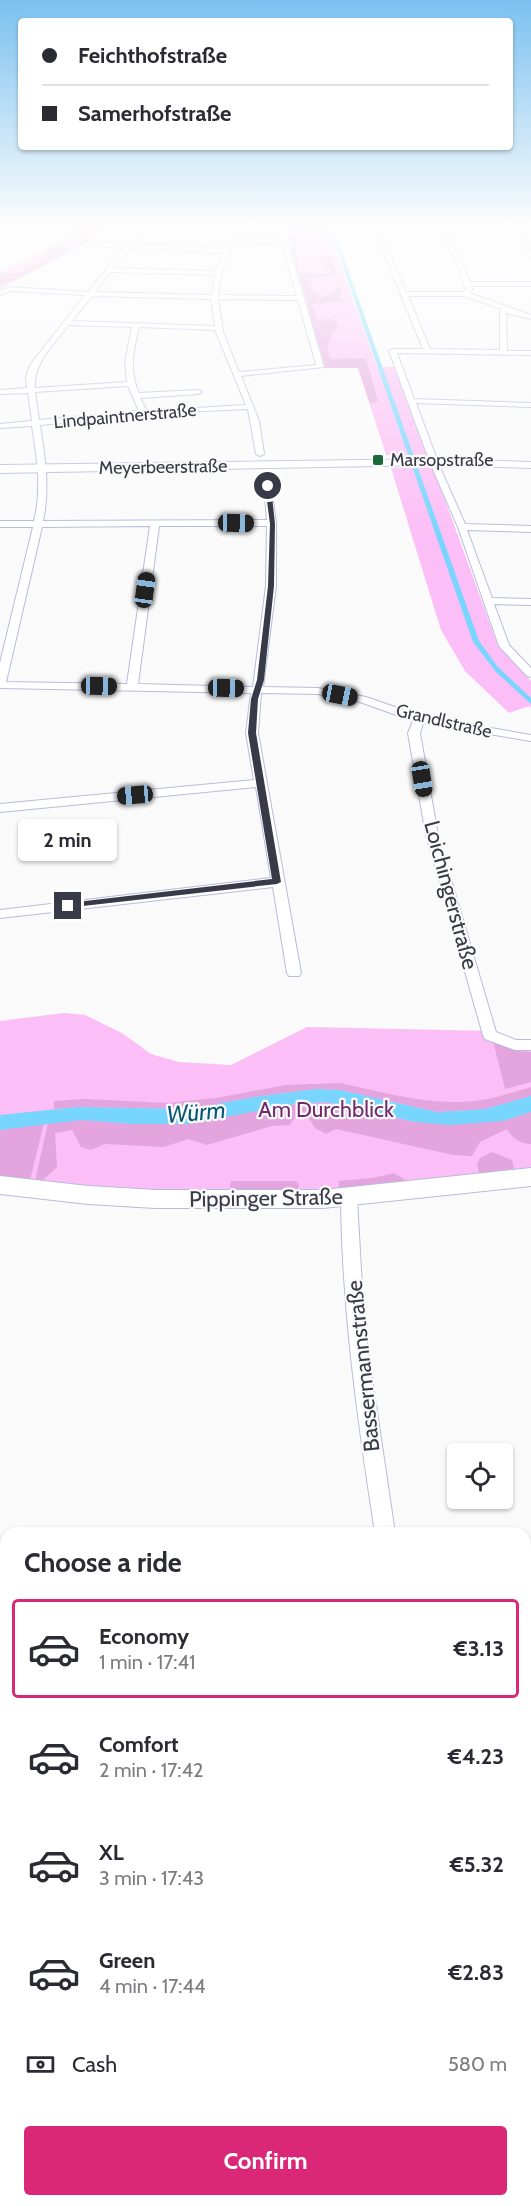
<!DOCTYPE html>
<meta charset="utf-8">
<style>
body{margin:0;font-family:Cabin,sans-serif;background:#f7f7f7;color:#2b2b33;height:100vh;display:flex;flex-direction:column;font-size:22px;white-space:nowrap}
*{box-sizing:border-box;margin:0}
p{font-size:20px;color:#7c7c81}
.icon{flex:none;width:33px;height:33px;fill:none;stroke:currentColor;stroke-width:2;stroke-linecap:round;stroke-linejoin:round}
.map{position:relative;flex:1;overflow:hidden}
.panel{position:absolute;left:0px;top:1527px;width:531px;height:680px;display:flex;flex-direction:column;background:#fff;border-radius:18px 18px 0 0;box-shadow:0 2px 4px #0004}
.panel>*{flex:none}
.banner{position:absolute;left:18px;top:18px;width:495px;height:132px;border-radius:6px;box-shadow:0 2px 4px #0004;display:grid;align-content:center;height:132px;padding:0 24px;background:#fff}
.fabs{position:absolute;left:447px;top:1443px;display:grid;gap:12px}
.fabs a{display:grid;place-items:center;width:66px;height:66px;border-radius:6px;background:#fff;box-shadow:0 2px 4px #0004;font-size:30px}
.end{position:absolute;width:27px;height:27px;margin:-14px;border:8px solid #383a47;background:#fff;box-shadow:0 0 0 3px #fff}
.from{border-radius:50%}
.bubble{position:absolute;height:42px;border-radius:6px;background:#fff;box-shadow:0 2px 4px #0004;font-size:20px;font-weight:800;line-height:42px;text-align:center}
.car{position:absolute;width:18px;height:36px;margin:-18px -9px;border-radius:8px;box-shadow:0 0 4px 2px #0007;background:linear-gradient(#222 24%,#8ab4d8 0 40%,#222 0 76%,#8ab4d8 0 86%,#222 0)}
.banner b{display:flex;align-items:center;gap:21px;height:57px;font-size:22px}
.banner b+b{border-top:2px solid #e1e1e2}
.banner i{width:15px;height:15px;background:#2b2b33}
ul{padding:0;list-style:none}
li{display:flex;align-items:center;gap:18px;height:99px;margin:0 12px 9px;padding:0 12px;border:3px solid transparent;border-radius:6px}
li div{flex:1}
li b{display:block;font-size:22px}
li em{font-style:normal;font-weight:800}
li.selected{border-color:#db2777}
li>.icon{width:54px;height:54px;stroke-width:1.5}
h2{padding:0 24px;font-size:27px;line-height:72px}
.pay{display:flex;align-items:center;gap:15px;height:66px;padding:0 24px;font-size:22px}
.pay p{margin-inline-start:auto}
.button{display:flex;gap:12px;margin-top:auto;padding:12px 24px}
.button a{flex:1;height:69px;border-radius:6px;background:#db2777;color:#fff;font-size:24px;font-weight:800;line-height:69px;text-align:center}
.map>svg:first-child{display:block}
.green{fill:#fcbef6}
.forest{fill:#e4a5de}
.water{fill:#78d5fd}
.lines{fill:none;stroke-linecap:round;stroke-linejoin:round}
.street-casing{stroke:#b7bcdd;stroke-width:2}
.secondary-casing{stroke:#b7bcdd;stroke-width:2}
.street{fill:#fff;fill-rule:evenodd}
.secondary{fill:#fff;fill-rule:evenodd}
.route{fill:#383a47}
.poi-dot{fill:#1a6938;stroke:#fafafa;stroke-width:2}
.labels{text-anchor:middle;dominant-baseline:central;stroke-width:4.5;stroke-linejoin:round;paint-order:stroke}
.far-street-label{font-size:18px;fill:#383a47;stroke:#fafafa}
.far-poi-label{font-size:18px;fill:#383a47;stroke:#fafafa;text-anchor:start}
.street-label{font-size:22px;fill:#383a47;stroke:#fafafa}
.park-label{font-size:22px;fill:#70286d;stroke:#fafafa}
.water-label{font-size:24px;font-style:italic;fill:#095873;stroke:#fafafa}
</style>
<div class="map">
<svg width="531" height="2206" viewBox="0 0 531 2206">
<rect width="100%" height="100%" fill="#fafafa"/>
<path class="green" d="M65,227H109L97,233L83,245L0,289V272L68,238L70,229Z
M288,227H327L377,367H395L428,456L386,455L358,368H325L289,241Z
M433,467L498,646L531,681V708L529,706L509,713L465,671L441,630L391,468Z
M64,1013L85,1015L122,1033L151,1054L179,1062L231,1065L307,1027L492,1031L515,1040H531V1169L479,1173L338,1191H131L0,1178V1021Z
M6,2092V2200L74,2201V2206H0V2093Z"/>
<path class="forest" d="M84,227H109L97,233L83,245L0,287V273H18L46,258L47,250C60,242 69,242 83,240Z
M288,227L299,228L294,232V236L301,238L296,244L299,273H331L330,268L318,262V257L330,256L336,274L332,276L307,278L312,281L309,288L319,295V298L333,293L336,287L341,288L342,295L338,298L345,300L312,304L318,320L332,319L337,321L338,329L333,332C329,342 325,349 332,359L366,358L378,401L370,404L358,368H325L289,241Z
M493,1041L516,1051L531,1052V1082L505,1089Z
M340,1083C379,1091 419,1103 459,1102C484,1102 507,1094 531,1087V1096L485,1109L437,1112L340,1090L316,1089L254,1097L189,1109L77,1107L54,1109V1101L85,1099L168,1103L216,1098L286,1085Z
M326,1102L414,1122L503,1121L531,1112V1144C520,1144 513,1139 507,1129L480,1142L472,1156L453,1155L336,1129L326,1134L315,1128L307,1115L295,1117L290,1125L272,1126L207,1145L188,1139L164,1147L105,1144L91,1150L81,1147L72,1130L55,1133L57,1167L42,1181H35L48,1123L82,1120L131,1124L149,1123L295,1104Z
M44,1123L30,1180L0,1178V1130Z
M492,1152L512,1160L514,1169L479,1173L477,1164L480,1158Z
M394,1173L410,1183L338,1191L339,1181L373,1178Z
M231,1181H296L299,1185L298,1191L229,1192Z"/>
<path class="water" d="M329,227H333L479,641L498,667L531,698V704L496,672L473,642Z
M316,1089L340,1090L437,1112L485,1109L531,1096V1112L503,1121L450,1125L415,1122L326,1102L295,1104L189,1124H131L82,1120L0,1130V1115L77,1107L189,1109L254,1097Z"/>
<g class="lines">
<defs>
<path id="street" d="M144,227H151L134,244L225,249L229,239L240,227H246L238,238L287,241L324,367L241,376L259,421L264,454L260,456L256,454L248,409L181,412L40,425C45,457 50,489 43,521L267,520L264,486L271,484L276,523V586L263,687L318,688L366,697L421,716L531,735V741L423,723L420,733L438,835L496,1032L516,1040H531V1050H515L485,1039L483,1035L426,835L408,733L413,721L360,702L318,694L261,693L258,733L301,973L299,976H289L287,973L273,887L0,918V910L271,878L256,787L0,812V804L254,780L246,733L251,693L0,688V663L33,527H0V521H34C42,489 37,458 32,426L0,428V424L32,421L28,393L0,394V390L27,388L26,377L30,365L85,295L10,291L0,295V291L9,287L88,292L124,248L90,246L88,243L127,244ZM235,241L282,244L297,296L218,295L222,270ZM130,248L223,253L215,271L113,268ZM110,272L215,275L212,295L95,292ZM92,296L211,299L215,326L72,321ZM218,299L298,300L316,365L239,372L223,332ZM69,325L132,327L125,362L127,382L35,388C33,363 54,344 69,325ZM139,327L215,330L246,405L147,411L140,398L198,394L202,392L198,390L139,393C129,371 133,351 139,327ZM128,386L139,411L39,420L35,392ZM150,526L127,684L6,682L42,527ZM159,526H267L266,586L253,687L138,684Z
M373,227H379L406,292H462L466,290L458,266L439,227H445L470,282H531V286H471L472,290L469,293L531,315V319L506,313L507,351H531V355L397,353L414,399L531,403V407L416,403L439,465L465,524L531,526V532L467,530L492,598L531,599V605L494,604L509,645L531,668V677L527,676L499,646L458,527L431,465L389,351L393,349H423ZM408,296H463L502,309L500,312V350L430,349Z
M513,227H519L531,251V259Z
M349,1191L355,1193L357,1198L364,1324L395,1533H375C358,1422 342,1311 341,1198L343,1193Z
M6,2029V2053L0,2054V2030Z
M480,2200H506L507,2206H481Z"/>
<path id="secondary" d="M434,459L531,462V468L434,465L0,473V465Z
M531,1168V1186L323,1208H155L88,1204L0,1194V1176L88,1186L155,1190H323Z"/>
</defs>
<use href="#street" class="street-casing"/>
<use href="#secondary" class="secondary-casing"/>
<use href="#street" class="street"/>
<use href="#secondary" class="secondary"/>
</g>
<linearGradient id="sky" x2="0" y2="1"><stop stop-color="#7bc1f0"/><stop offset="0.42" stop-color="#fdfdfd"/><stop offset="1" stop-color="#fdfdfd" stop-opacity="0"/></linearGradient>
<rect width="531" height="536" fill="url(#sky)"/>
<path class="route" d="M268,484L271,486L275,524L274,586L264,680L258,699L256,733L281,882L277,884L65,908L64,906L68,903L272,879L248,733L251,699L257,680L268,586L270,524L265,486Z"/>
<rect class="poi-dot" x="372" y="454" width="12" height="12" rx="3"/>
<g class="labels">
<g class="far-street-label">
<text transform="translate(125 416) rotate(-5)">Lindpaintnerstraße</text>
<text transform="translate(163 467) rotate(-1)">Meyerbeerstraße</text>
<text transform="translate(444 721) rotate(13)">Grandlstraße</text>
</g>
<g class="far-poi-label">
<text x="390" y="460">Marsopstraße</text>
</g>
<g class="street-label">
<text transform="translate(451 895) rotate(75)">Loichingerstraße</text>
<text transform="translate(266 1198) rotate(-1)">Pippinger Straße</text>
<text transform="translate(363 1366) rotate(-96)">Bassermannstraße</text>
</g>
<g class="park-label">
<text x="326" y="1109">Am Durchblick</text>
</g>
<g class="water-label">
<text transform="translate(196 1112) rotate(-5)">Würm</text>
</g>
</g>
</svg>
<div class="fabs">
<a><svg class="icon" aria-label="locate" viewBox="0 0 24 24"><circle cx="12" cy="12" r="6"/><path d="M12 2v4M12 18v4M2 12h4M18 12h4"/></svg></a>
</div>
<i class="end from" style="left:268px;top:486px"></i>
<i class="end" style="left:68px;top:906px"></i>
<div class="bubble" style="left:18px;top:819px;width:99px">2 min</div>
<i class="car" style="left:236px;top:523px;rotate:91deg"></i>
<i class="car" style="left:145px;top:590px;rotate:8deg"></i>
<i class="car" style="left:99px;top:686px;rotate:91deg"></i>
<i class="car" style="left:226px;top:688px;rotate:91deg"></i>
<i class="car" style="left:340px;top:695px;rotate:101deg"></i>
<i class="car" style="left:422px;top:779px;rotate:171deg"></i>
<i class="car" style="left:135px;top:795px;rotate:265deg"></i>
<div class="banner">
<b><i class="from"></i>Feichthofstraße</b>
<b><i></i>Samerhofstraße</b>
</div>
<section class="panel">
<h2>Choose a ride</h2>
<ul>
<li class="selected"><svg class="icon" aria-label="car" viewBox="0 0 24 24"><path d="M5 17H2v-5l4-1 3-4h7l3 4 3 1v5h-3M9 17h6M6 11h13"/><circle cx="7" cy="17" r="2"/><circle cx="17" cy="17" r="2"/></svg><div><b>Economy</b><p>1 min · 17:41</p></div><em>€3.13</em></li>
<li><svg class="icon" aria-label="car" viewBox="0 0 24 24"><path d="M5 17H2v-5l4-1 3-4h7l3 4 3 1v5h-3M9 17h6M6 11h13"/><circle cx="7" cy="17" r="2"/><circle cx="17" cy="17" r="2"/></svg><div><b>Comfort</b><p>2 min · 17:42</p></div><em>€4.23</em></li>
<li><svg class="icon" aria-label="car" viewBox="0 0 24 24"><path d="M5 17H2v-5l4-1 3-4h7l3 4 3 1v5h-3M9 17h6M6 11h13"/><circle cx="7" cy="17" r="2"/><circle cx="17" cy="17" r="2"/></svg><div><b>XL</b><p>3 min · 17:43</p></div><em>€5.32</em></li>
<li><svg class="icon" aria-label="car" viewBox="0 0 24 24"><path d="M5 17H2v-5l4-1 3-4h7l3 4 3 1v5h-3M9 17h6M6 11h13"/><circle cx="7" cy="17" r="2"/><circle cx="17" cy="17" r="2"/></svg><div><b>Green</b><p>4 min · 17:44</p></div><em>€2.83</em></li>
</ul>
<div class="pay"><svg class="icon" aria-label="cash" viewBox="0 0 24 24"><path d="M3 7h18v10H3z"/><circle cx="12" cy="12" r="2"/></svg>Cash<p>580 m</p></div>
<div class="button"><a>Confirm</a></div>
</section>
</div>
